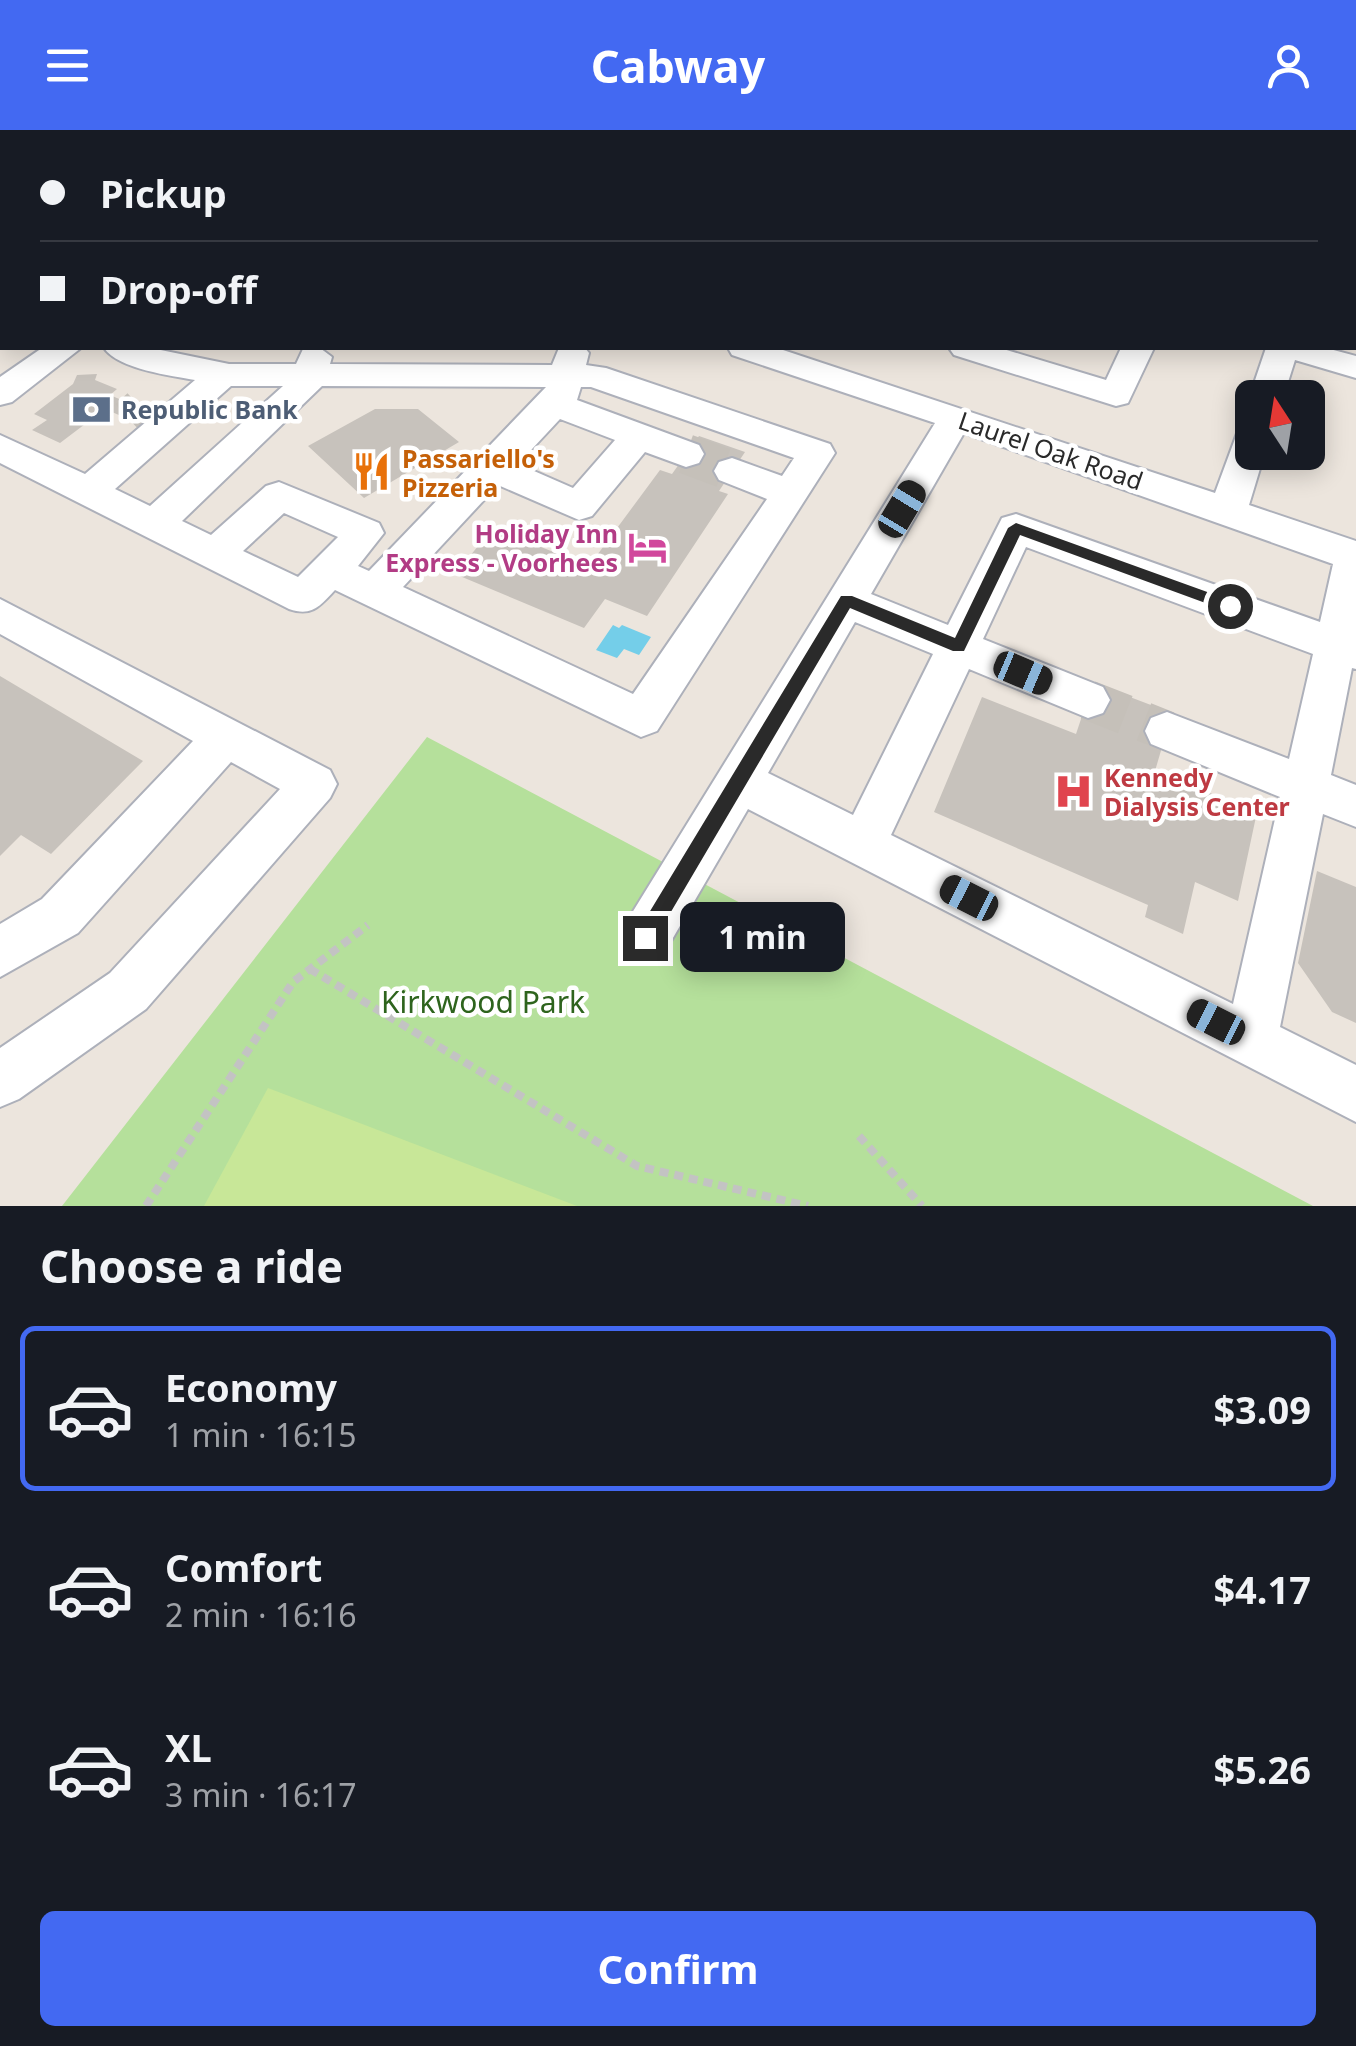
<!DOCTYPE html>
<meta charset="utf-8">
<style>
body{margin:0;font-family:"Noto Sans",sans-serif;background:#20242c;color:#f1f3f6;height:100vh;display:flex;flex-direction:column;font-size:38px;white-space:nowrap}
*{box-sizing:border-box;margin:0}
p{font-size:32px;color:#9ea1a6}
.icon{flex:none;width:55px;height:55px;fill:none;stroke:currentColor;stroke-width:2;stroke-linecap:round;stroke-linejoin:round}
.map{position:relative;height:1076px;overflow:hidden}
.panel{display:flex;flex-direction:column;background:#171b24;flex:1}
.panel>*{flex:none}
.banner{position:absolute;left:0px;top:0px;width:1358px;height:220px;box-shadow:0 5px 25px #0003;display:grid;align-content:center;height:220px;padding:0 40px;background:#171b24}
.needle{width:65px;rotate:348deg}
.controls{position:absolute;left:1235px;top:250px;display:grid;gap:20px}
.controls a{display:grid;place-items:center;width:90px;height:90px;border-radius:15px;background:#171b24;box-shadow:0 5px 25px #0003;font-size:50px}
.end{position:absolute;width:45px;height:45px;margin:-22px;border:12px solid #2a2a2a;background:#fff;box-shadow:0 0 0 5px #fff}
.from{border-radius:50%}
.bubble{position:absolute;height:70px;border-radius:15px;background:#171b24;box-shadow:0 5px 25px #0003;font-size:32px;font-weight:700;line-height:70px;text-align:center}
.car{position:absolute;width:30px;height:60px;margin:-30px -15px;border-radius:12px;box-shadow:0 0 8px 2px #0007;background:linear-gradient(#222 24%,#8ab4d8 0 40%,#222 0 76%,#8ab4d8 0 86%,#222 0)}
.banner b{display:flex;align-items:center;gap:35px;height:95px;font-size:38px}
.banner b+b{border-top:2px solid #363941}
.banner i{width:25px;height:25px;background:#f1f3f6}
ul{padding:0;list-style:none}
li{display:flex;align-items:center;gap:30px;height:165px;margin:0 20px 15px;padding:0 20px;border:5px solid transparent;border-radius:15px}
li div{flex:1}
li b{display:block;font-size:38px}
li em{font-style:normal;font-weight:700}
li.active{border-color:#4369f2}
li>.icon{width:90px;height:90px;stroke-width:1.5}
h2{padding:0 40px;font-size:45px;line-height:120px}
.action{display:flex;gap:20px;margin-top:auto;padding:20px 40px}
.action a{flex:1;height:115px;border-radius:15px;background:#4369f2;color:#fff;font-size:40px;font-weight:700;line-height:115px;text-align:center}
header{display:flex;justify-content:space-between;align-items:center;height:130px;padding:0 40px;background:#4369f2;color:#fff;font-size:45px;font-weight:700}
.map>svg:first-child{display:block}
.green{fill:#b5e09b}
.pitch{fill:#c8e798}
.water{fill:#74cee9}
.building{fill:#c7c2bc}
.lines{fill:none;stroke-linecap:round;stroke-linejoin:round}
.minor-tunnel{stroke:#c5c0b9;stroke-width:40;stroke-dasharray:40 20;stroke-linecap:butt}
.minor-casing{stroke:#adb0ba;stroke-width:4}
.major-casing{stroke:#c3c3c3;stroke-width:4}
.path{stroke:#c3c3c3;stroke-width:8;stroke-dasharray:9 6;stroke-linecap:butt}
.minor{fill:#fff;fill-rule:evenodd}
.major{fill:#eac663;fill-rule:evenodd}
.route{fill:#2a2a2a}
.labels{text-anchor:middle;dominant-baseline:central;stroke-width:9;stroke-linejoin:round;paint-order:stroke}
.service-label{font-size:25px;font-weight:bold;fill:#4e5e75;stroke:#fff;text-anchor:start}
.street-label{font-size:25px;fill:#2a2a2a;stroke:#fff}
.food-label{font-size:25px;font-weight:bold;fill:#c56008;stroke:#fff;text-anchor:start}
.hotel-label{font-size:25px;font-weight:bold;fill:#b23c85;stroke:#fff;text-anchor:end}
.health-label{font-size:25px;font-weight:bold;fill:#be3a42;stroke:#fff;text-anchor:start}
.near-park-label{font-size:30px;fill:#2e641d;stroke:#fff}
</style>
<header><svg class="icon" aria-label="menu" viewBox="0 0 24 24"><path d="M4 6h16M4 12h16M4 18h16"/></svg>Cabway<svg class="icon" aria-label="person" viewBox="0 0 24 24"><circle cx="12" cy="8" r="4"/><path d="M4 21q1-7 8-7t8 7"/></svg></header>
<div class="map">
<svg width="1356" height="1076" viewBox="0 0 1356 1076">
<rect width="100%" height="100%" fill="#ece5dd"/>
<path class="green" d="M964,0H1356V97L1355,2Z
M427,607L1313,1076H62Z"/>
<path class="pitch" d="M268,958L577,1076H204Z"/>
<path class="water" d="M613,495L619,498L622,495L651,507L639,525L624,519L617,528L596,520Z"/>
<path class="building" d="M97,244L95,250L117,259L110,265L156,285L142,295L105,279L60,313L32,300L47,290L34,284L73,254L77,245Z
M375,279H418L459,312L364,368L308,316Z
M699,306L745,322L719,361L728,364L647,486L605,469L584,498L455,444L493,398L589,436L660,340L672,344Z
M0,546L143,631L51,724L21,705L0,726Z
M1093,553L1172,583L1155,641L1257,682L1238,771L1195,752L1183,804L1145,787L1148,775L934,682L982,567L1076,604Z
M1317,741L1356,757V893L1332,882L1298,833Z"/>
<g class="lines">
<path class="minor-tunnel" d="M129,289L141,278
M686,324L732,341
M1088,570L1167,601"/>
<defs>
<path id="minor" d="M453,0H486L487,2H454Z
M852,0H887L888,2H853Z
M0,14H2V31H0Z
M0,71L2,72V90L0,89Z
M1355,115H1356V133H1355Z
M42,218H81L12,272L0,275V247Z
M104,218H151L229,234H296L303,219L320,218L332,227L330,234L552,235L559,218H585L589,223L586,235L606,238L830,314L835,323L657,601L641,607L335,460C320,476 312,487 289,479L0,333V305L85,344L195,250C172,246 118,239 104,218ZM231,256H283L150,376L115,359ZM322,256L546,257L369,441L358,436L384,403L379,393L279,352L266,356L211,405L182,391ZM581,257H591L794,328L782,346L732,328L719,332L714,341L719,350L767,369L633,564L403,457L498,355L579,390L592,386L645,322L686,337L699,333L704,324L699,315L577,270ZM560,289L615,310L573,358L518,334ZM284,383L338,407L298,447L243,421Z
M728,218H777L1215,363L1239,298L1252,295V322H1265L1249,375L1356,411V539L1352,538L1331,645L1356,655V697L1323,684L1280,897L1356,935V992L748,679L663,825L645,833L627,825L620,808L627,791L935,293L732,225ZM964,303L1333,434L1320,492L1016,384L1002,388L948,495L871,464ZM1026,417L1313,524L1289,629L1167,582L1151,588L1145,601L1151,614L1280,667L1233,874L891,705L969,539L1088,588L1103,583L1110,570L1103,557L983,509ZM855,492L933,524L853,685L768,643Z
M949,218H1000L1106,250L1121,218H1154L1128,273L1116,276L954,225Z
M1266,218H1326L1356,226V248L1295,230L1283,268H1252V274L1249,268Z
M0,469L330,640L337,654L330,668L146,879L19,969L0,977V918L110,843L280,659L231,632L78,803L0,847V794L42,769L193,611L0,504Z"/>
<path id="major" d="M2,141V166L0,167V142Z"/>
</defs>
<use href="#minor" class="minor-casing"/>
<use href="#major" class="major-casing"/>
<path class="path" d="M310,839L637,1036L808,1076
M859,1006L922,1076
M146,1076L293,852L368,795"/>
<use href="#minor" class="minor"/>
<use href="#major" class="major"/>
</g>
<path class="route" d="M1016,393L1235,472L1237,476L1230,482L1020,405L964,521H953L850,478L652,814H638V801L841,466H852L955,508L1008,398Z"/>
<defs>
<symbol id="bank-bare" viewBox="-9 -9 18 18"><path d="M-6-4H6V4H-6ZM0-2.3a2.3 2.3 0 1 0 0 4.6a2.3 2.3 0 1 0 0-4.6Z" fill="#5c6f8a" stroke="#fff" stroke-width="2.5" paint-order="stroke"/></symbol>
<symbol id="restaurant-bare" viewBox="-9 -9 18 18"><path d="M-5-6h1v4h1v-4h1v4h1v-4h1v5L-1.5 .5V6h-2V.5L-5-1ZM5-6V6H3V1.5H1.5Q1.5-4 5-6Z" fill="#e8710a" stroke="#fff" stroke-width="2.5" paint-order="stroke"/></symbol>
<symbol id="hotel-bare" viewBox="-9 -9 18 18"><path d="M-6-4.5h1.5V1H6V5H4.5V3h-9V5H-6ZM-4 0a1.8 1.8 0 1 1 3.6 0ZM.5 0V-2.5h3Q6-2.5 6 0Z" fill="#d1479c" stroke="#fff" stroke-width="2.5" paint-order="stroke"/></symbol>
<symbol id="hospital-bare" viewBox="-9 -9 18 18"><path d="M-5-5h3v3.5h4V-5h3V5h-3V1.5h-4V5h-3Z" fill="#e0444e" stroke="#fff" stroke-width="2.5" paint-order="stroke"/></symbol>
</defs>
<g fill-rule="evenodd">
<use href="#bank-bare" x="64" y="252" width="55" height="55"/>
<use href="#restaurant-bare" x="344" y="314" width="55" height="55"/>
<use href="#hotel-bare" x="620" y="390" width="55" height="55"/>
<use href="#hospital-bare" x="1046" y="634" width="55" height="55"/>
</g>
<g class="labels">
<g class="service-label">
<text x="121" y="279">Republic Bank</text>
</g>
<g class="street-label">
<text transform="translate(1051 320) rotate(19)">Laurel Oak Road</text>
</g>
<g class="food-label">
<text x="402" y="328">Passariello's<tspan x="402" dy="29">Pizzeria</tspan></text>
</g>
<g class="hotel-label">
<text x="618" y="403">Holiday Inn<tspan x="618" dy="29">Express - Voorhees</tspan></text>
</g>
<g class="health-label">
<text x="1104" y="647">Kennedy<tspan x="1104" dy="29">Dialysis Center</tspan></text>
</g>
<g class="near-park-label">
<text x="483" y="871">Kirkwood Park</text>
</g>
</g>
</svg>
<div class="controls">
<a><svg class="needle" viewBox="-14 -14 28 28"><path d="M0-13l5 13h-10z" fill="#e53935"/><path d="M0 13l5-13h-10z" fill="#9ea1a6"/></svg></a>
</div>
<i class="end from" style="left:1230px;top:476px"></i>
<i class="end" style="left:645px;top:808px"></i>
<div class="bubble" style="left:680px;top:772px;width:165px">1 min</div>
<i class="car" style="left:902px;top:379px;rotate:31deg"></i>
<i class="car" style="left:1023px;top:543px;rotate:113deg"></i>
<i class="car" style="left:969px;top:768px;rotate:297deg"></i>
<i class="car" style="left:1216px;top:892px;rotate:297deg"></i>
<div class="banner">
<b><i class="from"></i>Pickup</b>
<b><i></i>Drop-off</b>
</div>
</div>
<section class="panel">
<h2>Choose a ride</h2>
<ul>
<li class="active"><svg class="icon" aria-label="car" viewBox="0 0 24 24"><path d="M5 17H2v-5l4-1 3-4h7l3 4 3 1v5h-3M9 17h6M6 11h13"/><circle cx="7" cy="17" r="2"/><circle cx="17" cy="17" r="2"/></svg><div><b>Economy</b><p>1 min · 16:15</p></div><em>$3.09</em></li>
<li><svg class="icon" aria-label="car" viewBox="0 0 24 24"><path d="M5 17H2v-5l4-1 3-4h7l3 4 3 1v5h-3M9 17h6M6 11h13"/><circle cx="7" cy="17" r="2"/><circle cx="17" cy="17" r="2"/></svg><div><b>Comfort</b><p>2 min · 16:16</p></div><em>$4.17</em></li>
<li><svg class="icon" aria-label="car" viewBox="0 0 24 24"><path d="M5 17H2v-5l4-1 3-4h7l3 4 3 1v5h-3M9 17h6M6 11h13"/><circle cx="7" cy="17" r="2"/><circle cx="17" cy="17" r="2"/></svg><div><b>XL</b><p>3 min · 16:17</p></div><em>$5.26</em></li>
</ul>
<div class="action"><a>Confirm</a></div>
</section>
